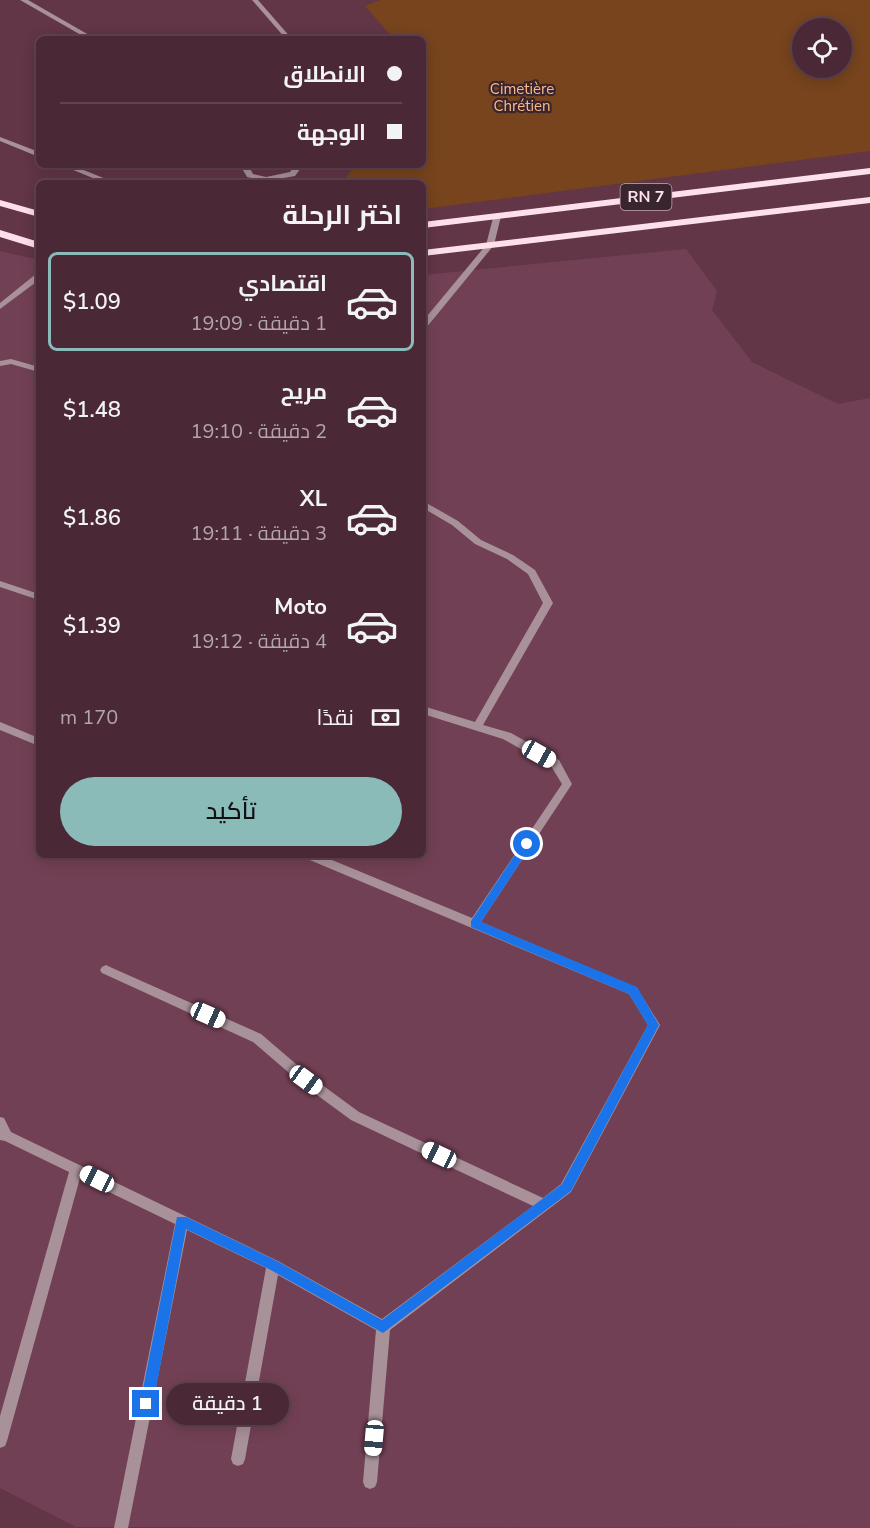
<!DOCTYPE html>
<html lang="ar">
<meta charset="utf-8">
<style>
body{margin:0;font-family:"Nunito Sans",Cairo,sans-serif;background:#543441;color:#f1f3f6;direction:rtl;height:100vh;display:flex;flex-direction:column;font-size:22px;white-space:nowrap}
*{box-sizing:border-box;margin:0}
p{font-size:20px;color:#b2a6ad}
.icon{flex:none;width:33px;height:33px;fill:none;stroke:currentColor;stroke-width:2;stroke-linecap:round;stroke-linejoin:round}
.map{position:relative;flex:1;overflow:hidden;direction:ltr}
.details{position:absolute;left:36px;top:180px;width:390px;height:678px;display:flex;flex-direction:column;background:#4a2835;border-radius:9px;box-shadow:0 3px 15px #0003,0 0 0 2px #614450;direction:rtl}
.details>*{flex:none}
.top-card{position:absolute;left:36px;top:36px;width:390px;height:132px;border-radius:9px;box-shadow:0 3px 15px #0003,0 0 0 2px #614450;direction:rtl;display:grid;align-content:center;height:132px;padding:0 24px;background:#4a2835}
.buttons{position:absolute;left:792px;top:18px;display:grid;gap:12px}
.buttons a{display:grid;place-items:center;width:60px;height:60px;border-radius:50%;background:#4a2835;box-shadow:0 3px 15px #0003,0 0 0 2px #614450;font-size:30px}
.end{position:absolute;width:27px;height:27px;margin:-14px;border:8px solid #1a73e8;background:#fff;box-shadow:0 0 0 3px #fff}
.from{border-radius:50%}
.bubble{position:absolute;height:42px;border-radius:21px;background:#4a2835;box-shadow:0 3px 15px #0003,0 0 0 2px #614450;font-size:20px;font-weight:600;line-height:42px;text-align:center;direction:rtl}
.car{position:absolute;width:18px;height:36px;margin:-18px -9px;border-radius:8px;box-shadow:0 0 4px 2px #0007;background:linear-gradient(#fff 24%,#345 0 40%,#fff 0 76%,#345 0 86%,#fff 0)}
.top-card b{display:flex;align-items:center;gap:21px;height:57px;font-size:22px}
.top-card b+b{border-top:2px solid #614450}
.top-card i{width:15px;height:15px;background:#f1f3f6}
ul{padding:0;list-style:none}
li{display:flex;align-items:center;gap:18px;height:99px;margin:0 12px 9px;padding:0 12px;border:3px solid transparent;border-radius:9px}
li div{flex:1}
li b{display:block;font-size:22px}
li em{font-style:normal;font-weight:600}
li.active{border-color:#8bbbb9}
li>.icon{width:54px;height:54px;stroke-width:1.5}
h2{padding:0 24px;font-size:27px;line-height:72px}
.pay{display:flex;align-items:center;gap:15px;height:66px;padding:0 24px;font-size:22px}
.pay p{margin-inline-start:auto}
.button{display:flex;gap:12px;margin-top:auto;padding:12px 24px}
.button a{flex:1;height:69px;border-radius:36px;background:#8bbbb9;color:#111;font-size:24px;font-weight:600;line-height:69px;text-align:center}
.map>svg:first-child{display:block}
.built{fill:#724054}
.green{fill:#77441d;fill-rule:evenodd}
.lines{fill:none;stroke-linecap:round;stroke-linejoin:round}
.minor{fill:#a89199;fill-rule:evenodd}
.major{fill:#fee0ea;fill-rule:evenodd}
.route{fill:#1a73e8}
.labels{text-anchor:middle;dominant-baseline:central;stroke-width:4.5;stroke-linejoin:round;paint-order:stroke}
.far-park-label{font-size:15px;fill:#fdb88a;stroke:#39252d}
.shield{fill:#39252d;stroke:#c3a9b2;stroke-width:1.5}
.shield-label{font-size:16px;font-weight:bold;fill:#fee2eb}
</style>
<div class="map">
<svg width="870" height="1528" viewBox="0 0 870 1528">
<rect width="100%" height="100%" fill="#623547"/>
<path class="built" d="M686,249L717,291L712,310L752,362L838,404L870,398V1528L76,1527L0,1488V251L39,260V855H423V275Z"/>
<path class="green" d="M380,0H870V151L423,209V183H342L355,165H423V39H394L365,6ZM802,28H842V68H802Z"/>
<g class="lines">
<path class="minor" d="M20,0H28L96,39H88Z
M252,0H258L292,39H286Z
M0,137L39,152V157L0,141Z
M61,165H71L116,183H105Z
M240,165H248L253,174L266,177L290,172L295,165H303L295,176L266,181L247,177Z
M494,214L501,216L494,245L426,328H423V321L486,245Z
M36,274H39V280L0,309V303Z
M11,359L39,367V372L11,364L0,366V361Z
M423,501L458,521L481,540L513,555L535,570L553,603L483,725L511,733L559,760L572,784L481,922L637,988L660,1025L571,1192L390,1330L377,1482L375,1487L370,1489L365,1487L363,1482L376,1330L278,1275L245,1459L243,1464L238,1466L233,1464L231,1459L266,1268L187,1230L128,1528H114L175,1224L80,1178L7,1441L5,1446L0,1448V1416L69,1172L5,1141L0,1140V1117L4,1118L11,1132L278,1261L382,1319L533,1206L351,1120L302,1084L253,1042L102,973L100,970L102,967L106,965L110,967L261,1034L310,1076L359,1112L543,1198L561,1184L648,1025L629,994L305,858L303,855H320L472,918L562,784L551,766L503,739L423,714V706L475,722L543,603L528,574L507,559L475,544L452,525L423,508Z
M0,581L39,594V600L0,587Z
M0,722L39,738V746L0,730Z"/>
<path class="major" d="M870,168V174L423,228V222Z
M870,197V203L423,256V250Z
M0,200L39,211V217L0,206Z
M0,230L39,242V249L0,237Z"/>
</g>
<path class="route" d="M527,840L531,841V846L481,922L637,987L659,1025L571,1191L383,1333L269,1269L186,1229L153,1404L151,1409L146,1411L141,1409L140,1404L177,1217H186L277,1261L382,1320L562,1184L648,1025L629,994L471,927V921L524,841Z"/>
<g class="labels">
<g class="far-park-label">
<text x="522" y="89">Cimetière<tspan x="522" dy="17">Chrétien</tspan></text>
</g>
<rect class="shield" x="620.5" y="184" width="51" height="26" rx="4.5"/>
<g class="shield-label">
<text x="646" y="197">RN 7</text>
</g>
</g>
</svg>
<div class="buttons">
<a><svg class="icon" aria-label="locate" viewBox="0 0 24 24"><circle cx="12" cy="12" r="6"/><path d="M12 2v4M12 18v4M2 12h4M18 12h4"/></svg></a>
</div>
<i class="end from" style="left:527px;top:844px"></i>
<i class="end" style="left:146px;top:1404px"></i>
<div class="bubble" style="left:166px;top:1383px;width:123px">1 دقيقة</div>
<i class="car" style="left:539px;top:754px;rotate:119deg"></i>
<i class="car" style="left:208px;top:1015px;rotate:114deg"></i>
<i class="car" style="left:306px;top:1080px;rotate:126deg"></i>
<i class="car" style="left:439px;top:1155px;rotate:295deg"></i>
<i class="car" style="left:97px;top:1179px;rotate:297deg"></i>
<i class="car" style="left:374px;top:1438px;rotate:185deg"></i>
<div class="top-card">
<b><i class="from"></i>الانطلاق</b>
<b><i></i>الوجهة</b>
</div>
<section class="details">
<h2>اختر الرحلة</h2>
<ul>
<li class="active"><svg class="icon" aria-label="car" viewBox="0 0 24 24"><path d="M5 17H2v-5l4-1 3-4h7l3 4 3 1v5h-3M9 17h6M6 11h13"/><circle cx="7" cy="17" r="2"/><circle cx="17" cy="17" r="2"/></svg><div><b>اقتصادي</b><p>1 دقيقة · 19:09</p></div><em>$1.09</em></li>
<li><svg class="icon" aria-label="car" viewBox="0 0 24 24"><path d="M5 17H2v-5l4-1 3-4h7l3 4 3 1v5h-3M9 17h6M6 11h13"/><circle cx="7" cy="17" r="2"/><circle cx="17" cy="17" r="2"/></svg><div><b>مريح</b><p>2 دقيقة · 19:10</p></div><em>$1.48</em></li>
<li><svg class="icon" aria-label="car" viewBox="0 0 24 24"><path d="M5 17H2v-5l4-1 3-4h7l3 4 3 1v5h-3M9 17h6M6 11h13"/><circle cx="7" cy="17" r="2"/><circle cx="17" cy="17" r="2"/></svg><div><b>XL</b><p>3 دقيقة · 19:11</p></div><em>$1.86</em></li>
<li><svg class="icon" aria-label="car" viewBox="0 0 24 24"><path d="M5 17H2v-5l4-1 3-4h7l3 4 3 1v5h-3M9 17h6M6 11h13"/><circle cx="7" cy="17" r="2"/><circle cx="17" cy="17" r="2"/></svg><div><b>Moto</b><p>4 دقيقة · 19:12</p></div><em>$1.39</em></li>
</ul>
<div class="pay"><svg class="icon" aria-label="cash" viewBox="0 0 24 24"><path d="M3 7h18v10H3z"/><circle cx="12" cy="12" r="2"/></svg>نقدًا<p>170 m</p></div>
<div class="button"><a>تأكيد</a></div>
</section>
</div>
